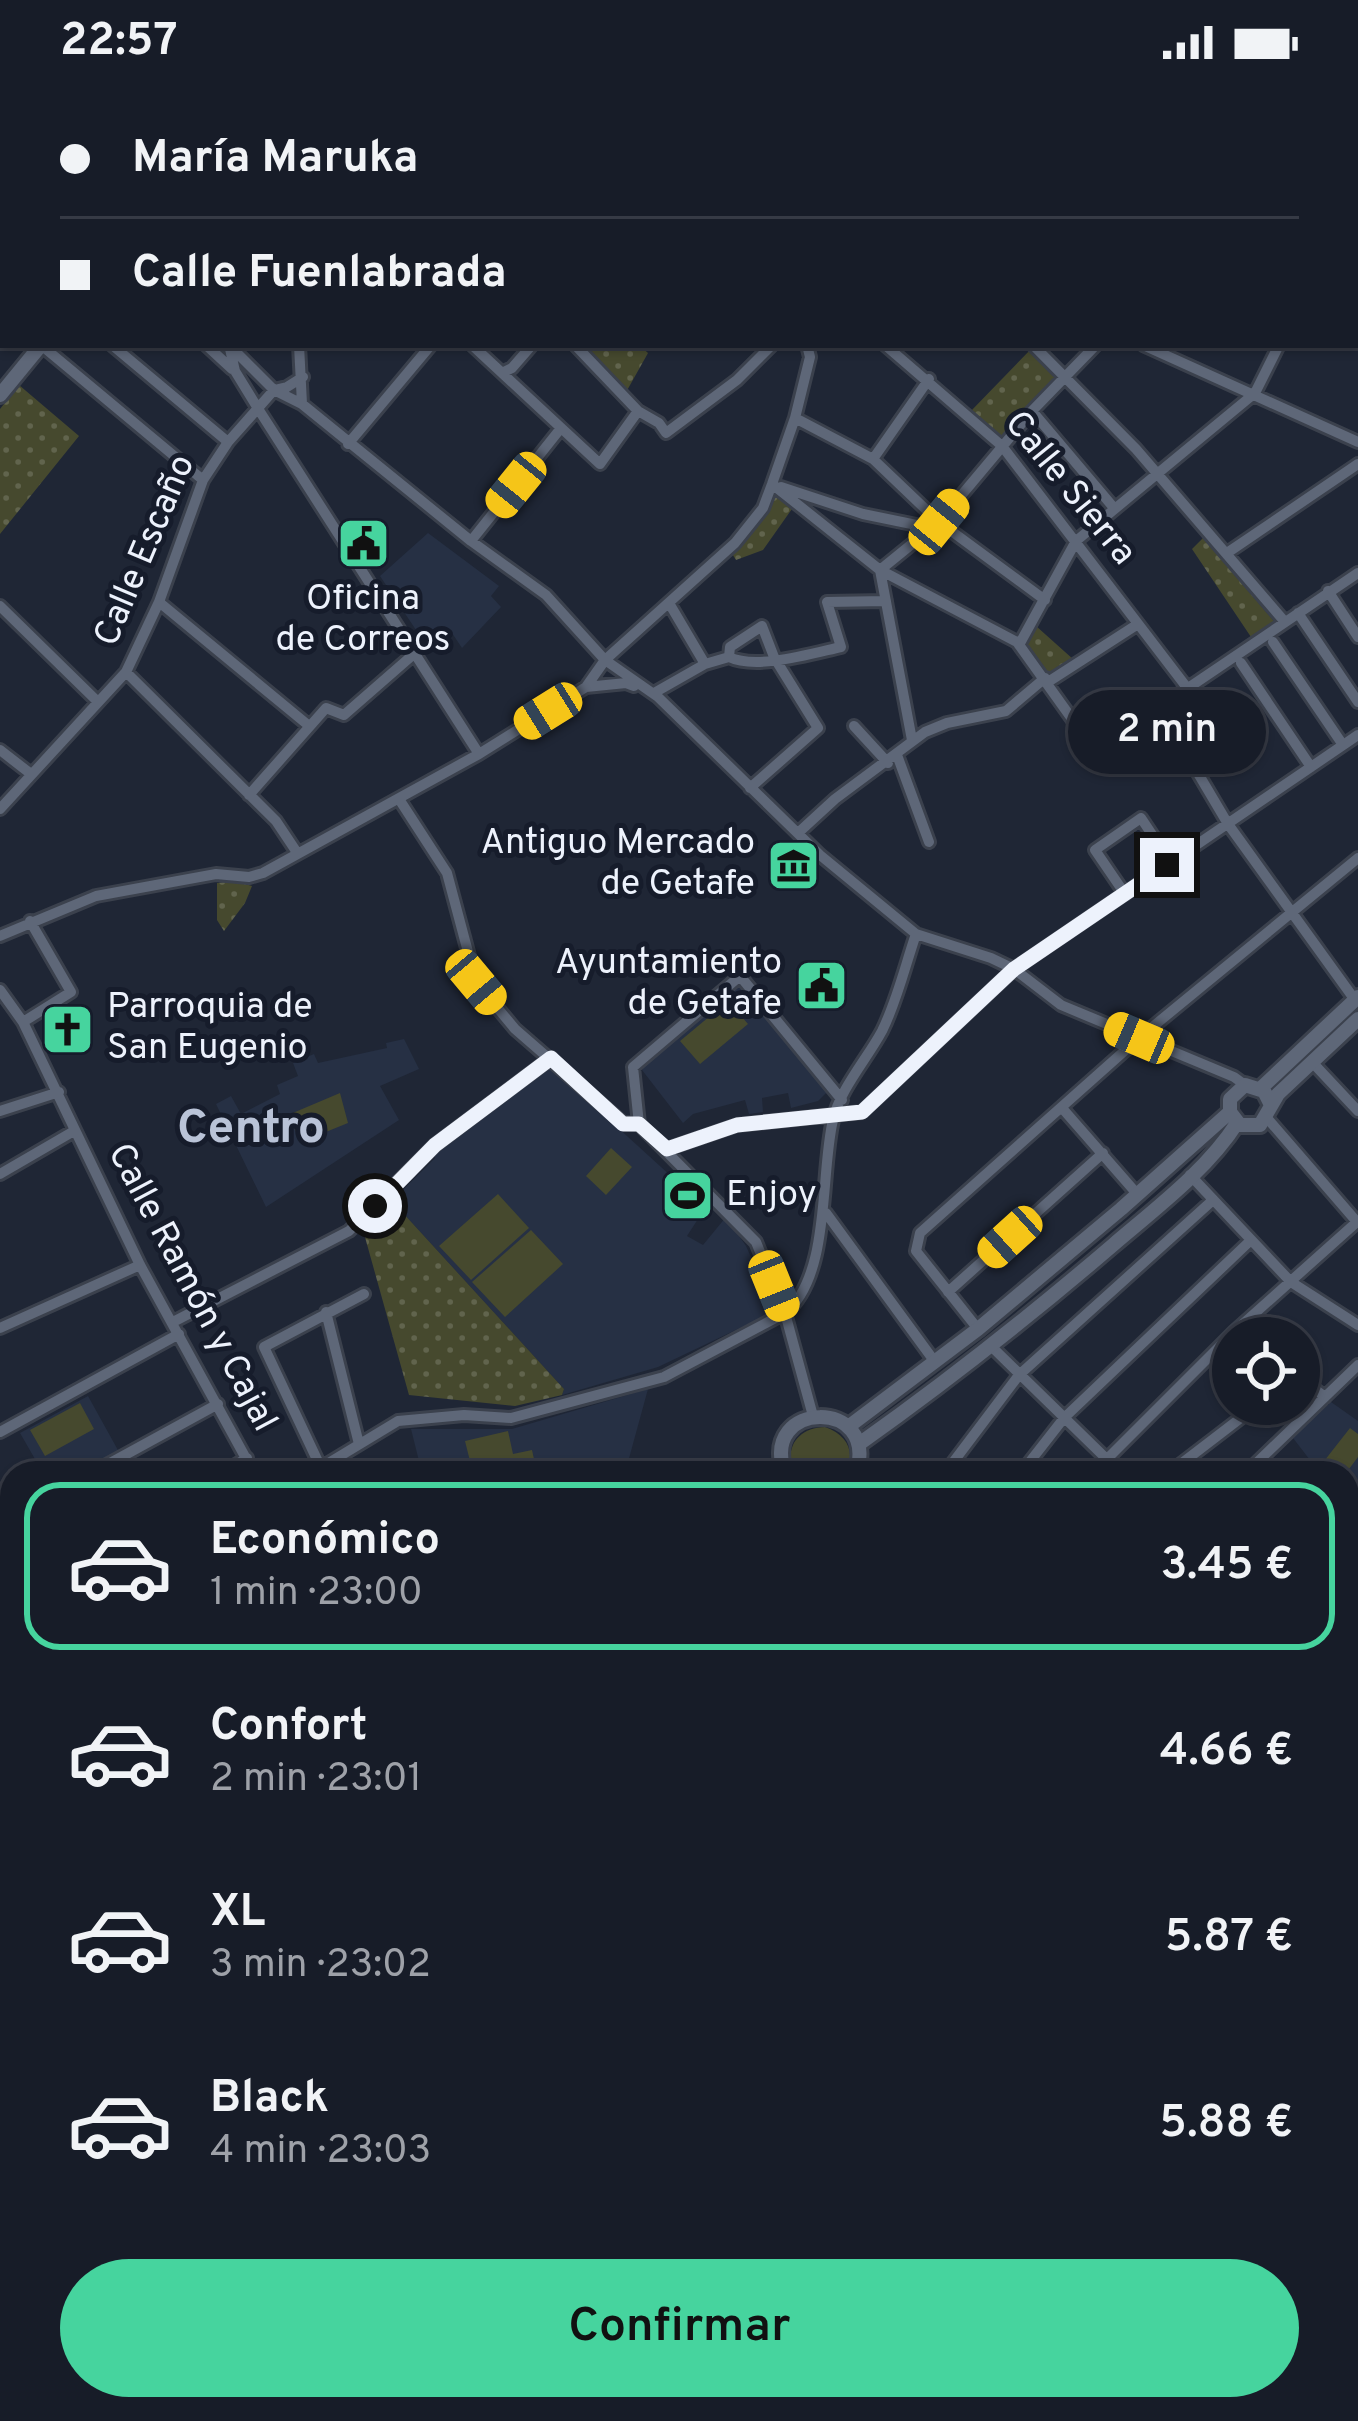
<!DOCTYPE html>
<html lang="es">
<meta charset="utf-8">
<style>
body{margin:0;font-family:Overpass,sans-serif;background:#202530;color:#f1f3f6;height:100vh;display:flex;flex-direction:column;font-size:45px;white-space:nowrap}
*{box-sizing:border-box;margin:0}
p{font-size:39px;color:#9ea1a8}
.icon{flex:none;width:66px;height:66px;fill:none;stroke:currentColor;stroke-width:2;stroke-linecap:round;stroke-linejoin:round}
.map{position:relative;flex:1;overflow:hidden}
.sheet{position:absolute;left:0px;top:1377px;width:1359px;height:960px;display:flex;flex-direction:column;background:#171c28;border-radius:36px 36px 0 0;box-shadow:0 3px 9px #0004,0 0 0 3px #363a45}
.sheet>*{flex:none}
.hud{position:absolute;left:0px;top:0px;width:1359px;height:264px;box-shadow:0 3px 9px #0004,0 0 0 3px #363a45;display:grid;align-content:center;height:264px;padding:0 60px;background:#171c28}
.buttons{position:absolute;left:1212px;top:1233px;display:grid;gap:24px}
.buttons a{display:grid;place-items:center;width:108px;height:108px;border-radius:50%;background:#171c28;box-shadow:0 3px 9px #0004,0 0 0 3px #363a45;font-size:60px}
.end{position:absolute;width:54px;height:54px;margin:-27px;border:15px solid #edf2fc;background:#111;box-shadow:0 0 0 6px #111}
.from{border-radius:50%}
.bubble{position:absolute;height:84px;border-radius:42px;background:#171c28;box-shadow:0 3px 9px #0004,0 0 0 3px #363a45;font-size:39px;font-weight:600;line-height:84px;text-align:center}
.car{position:absolute;width:36px;height:72px;margin:-36px -18px;border-radius:15px;box-shadow:0 0 9px 3px #0007;background:linear-gradient(#f5c518 24%,#345 0 40%,#f5c518 0 76%,#345 0 86%,#f5c518 0)}
.hud b{display:flex;align-items:center;gap:42px;height:114px;font-size:45px}
.hud b+b{border-top:3px solid #363a45}
.hud i{width:30px;height:30px;background:#f1f3f6}
ul{padding:21px 0 0;list-style:none}
li{display:flex;align-items:center;gap:36px;height:168px;margin:0 24px 18px;padding:0 36px;border:6px solid transparent;border-radius:36px}
li div{flex:1}
li b{display:block;font-size:45px}
li em{font-style:normal;font-weight:600}
li.active{border-color:#46d49e}
li>.icon{width:108px;height:108px;stroke-width:1.5}
.button{display:flex;gap:24px;margin-top:auto;padding:24px 60px}
.button a{flex:1;height:138px;border-radius:72px;background:#46d49e;color:#111;font-size:48px;font-weight:600;line-height:138px;text-align:center}
.status{display:flex;justify-content:space-between;align-items:center;height:84px;padding:0 60px;background:#171c28;direction:ltr}
.status svg{height:33px;fill:currentColor}
.map>svg:first-child{display:block}
.built{fill:#263044}
.industrial{fill:url(#industrial-furrows)}
.green{fill:#46492e}
.park{fill:url(#park-dots)}
.water{fill:#1f4659}
.lines{fill:none;stroke-linecap:round;stroke-linejoin:round}
.street-casing{stroke:#3b414d;stroke-width:16}
.secondary-casing{stroke:#3b414d;stroke-width:20}
.highway-casing{stroke:#3b414d;stroke-width:24}
.street{stroke:#5e6778;stroke-width:10}
.secondary{stroke:#5e6778;stroke-width:14}
.highway{stroke:#99a744;stroke-width:18}
.route{stroke:#edf2fc;stroke-width:15}
.labels{text-anchor:middle;dominant-baseline:central;stroke-width:10;stroke-linejoin:round;paint-order:stroke}
.street-label{font-size:36px;fill:#edf2fc;stroke:#161c2b}
.poi-label{font-size:36px;fill:#edf2fc;stroke:#161c2b;text-anchor:end}
.district-label{font-size:48px;font-weight:bold;fill:#b9c3d7;stroke:#161c2b}
</style>
<div class="status"><b>22:57</b><svg viewBox="0 0 49 12"><path d="M0 12V9h3v3zM5 12V6h3v6zM10 12V3h3v9zM15 12V0h3v12zM26 1h20v11H26zM47 4h2v5h-2z"/></svg></div>
<div class="map">
<svg width="1358" height="2337" viewBox="0 0 1358 2337">
<defs>
<pattern id="industrial-furrows" width="10" height="10" patternUnits="userSpaceOnUse" patternTransform="scale(3)"><rect width="10" height="10" fill="#263044"/><path d="M-1 1l2-2M0 10L10 0M9 11l2-2" fill="none" stroke="#3b4457"/></pattern>
<pattern id="park-dots" width="8" height="8" patternUnits="userSpaceOnUse" patternTransform="scale(3)"><rect width="8" height="8" fill="#46492e"/><path d="M2 2h.1M6 6h.1" fill="none" stroke="#61644d" stroke-width="1.8" stroke-linecap="round"/></pattern>
</defs>
<rect width="100%" height="100%" fill="#1f2635"/>
<path class="built" d="M428,449L499,502L491,512L501,523L462,564L452,549L430,567L380,492Z
M738,901L827,1008L818,1017L791,1024L788,1009L762,1014L763,1028L749,1030L745,1016L693,1030L683,1039L642,986L644,981Z
M404,955L419,985L380,1002L399,1036L266,1123L216,1020L231,1012L241,1030L280,1010L277,1001L298,992L293,979L314,970L318,979L387,964L386,959Z
M549,981L672,1093L664,1102L698,1135L687,1152L703,1161L726,1133L746,1162L763,1200L768,1213L767,1231L658,1283L562,1311L564,1305L392,1117L435,1074L434,1070Z
M648,1305L625,1389H422L411,1345H512Z
M88,1312L119,1368L80,1389H43L20,1349Z
M1331,1318L1358,1337V1402L1347,1420V1389H1320L1293,1354Z"/>
<path class="industrial" d="M12,1838V2325H672L673,2337H0V1845Z"/>
<path class="green" d="M728,917L748,940L700,980L680,957Z
M340,1009L348,1039L301,1058L288,1031Z
M611,1064L632,1083L606,1111L586,1092Z
M498,1110L529,1144L471,1196L439,1162Z
M531,1146L563,1180L505,1233L472,1198Z
M80,1319L94,1345L45,1372L30,1346Z
M825,1343C847,1351 856,1367 846,1389H794C784,1364 797,1344 825,1343Z
M1350,1344L1358,1350V1373L1346,1389H1332L1321,1381Z
M508,1347L513,1370L532,1366L537,1389H473L465,1357Z"/>
<path class="park" d="M578,261H639L648,269L625,310Z
M1031,265L1060,290L1059,295L1003,352H997L970,328Z
M19,301L79,352L0,450V325Z
M773,408L794,422L763,466L736,476L731,468Z
M1203,454L1274,537L1251,553L1192,465Z
M1036,542L1074,576L1050,591L1023,559Z
M234,797L252,802L245,819L224,847L217,836V799Z
M392,1117L564,1305L562,1311L515,1322L409,1311L363,1146Z
M1358,1960V2337H1057L1072,2325H1347V1978Z
M735,2325H748L747,2329L762,2325H846L811,2337H713L711,2332Z"/>
<path class="water" d="M12,2286V2325H106L117,2337H0V2297Z"/>
<g class="lines">
<defs>
<path id="street" d="M784,0L792,1
M858,0L861,3
M1070,0L1076,3
M70,3L72,0
M766,3L774,0
M1061,3L1062,0
M0,90L3,86
M1356,141L1358,142
M0,168L3,171
M0,228L3,230
M1356,252L1358,253
M41,261L203,396
M112,261L228,358
M206,261L232,285
M229,261L274,306L302,320L471,457L546,511L605,576L658,613L820,771L916,850L991,874L1014,885L1061,921L1234,993L1245,1001
M299,261L302,320
M472,261L600,380L638,327
M575,261L638,327L659,339L666,349L737,296L772,261
M885,261L1002,362L1188,605
M1033,261L1136,365L1285,538
M1143,261L1358,358
M230,265L235,287L257,323L479,670
M502,289L512,284L532,261
M1032,327L1114,424
M795,334L873,375L939,438L1045,516
M348,360L431,261
M873,375L929,295
M772,400L880,486L1017,558L1095,667L1358,489
M781,403L863,430L931,444
M471,457L561,344
M1227,469L1358,380
M1328,507L1358,553
M159,518L308,641
M669,519L705,580
M0,522L97,617
M1298,529L1358,618
M1273,558L1343,661
M1019,561L1076,457L1255,309L1279,261
M729,573C756,586 810,570 841,563L827,518L886,517
M1241,579L1311,683
M126,588L276,737L296,767
M1048,598L1138,540
M586,603L626,599L634,602
M654,609L705,580L729,573L730,563L762,542L774,573L818,644L750,704
M1160,625L1228,740L1355,916
M854,642L888,679
M912,656L880,486L939,438L1032,327L1096,261
M0,666L31,690
M897,671L929,758
M249,711L326,624L344,631L415,569
M399,715L447,789L476,898L515,945L623,1039L639,1040
M0,725L126,588L159,518L203,396L228,358L274,306L287,303L303,293
M798,749L835,715L925,648L947,639L1006,627L1045,594
M1125,810L1095,766L1141,734L1171,779
M0,852L96,812L216,790L249,793L263,789L479,670L586,603L605,576L735,459L763,424L772,400L795,334L810,273L807,261
M0,906L23,938L140,1181L254,1389
M23,938L71,908L30,837
M1312,978L1358,1027
M1062,1024L1138,1111
M0,1027L59,1008
M1267,1034L1357,1138
M667,1065L737,1041L862,1028L1014,885L1358,651
M0,1090L74,1047
M1190,1091L1291,1198L1358,1241
M826,1129L935,1278
M948,1208L1103,1069
M326,1228L359,1360
M173,1238L349,1147L435,1061L551,974
M0,1244L140,1181
M978,1245L916,1167L920,1149L1139,954L1358,774
M993,1264L1121,1389
M1299,1293L1325,1313
M813,1332L785,1229L756,1158L639,1040L633,983L740,892L842,1016
M0,1348L179,1250
M321,1384L264,1263L364,1210
M92,1389L218,1320
M222,1389L247,1374
M312,1389L398,1337L464,1331L511,1334L664,1293L785,1229C831,1192 820,1089 833,1036C840,1005 867,975 882,947C897,917 905,882 916,850
M945,1389L1019,1291L1213,1116
M1021,1389L1064,1334L1251,1156
M1093,1389L1235,1247L1358,1137
M1169,1389L1259,1320
M1246,1389L1358,1281
M0,1438L12,1431
M0,1509L12,1527
M1347,1625L1358,1638
M0,1692L12,1679
M1347,1712L1358,1718
M1347,1746L1358,1729
M1331,2325V2337"/>
<path id="secondary" d="M0,311L41,261
M1260,1005L1358,913
M1270,1019L1264,1007L1245,1001L1230,1015V1028L1240,1041H1260L1278,1010L1358,935
M848,1343L978,1245L1121,1125L1230,1028
M859,1360C948,1297 1030,1232 1113,1161C1155,1125 1207,1086 1237,1039
M785,1389C758,1316 881,1313 856,1389
M0,1779L12,1773
M0,1825L12,1817
M1347,1947L1358,1930
M683,2325L684,2337
M694,2325L696,2337
M1040,2337L1054,2325"/>
<path id="highway" d="M97,0L101,3
M118,0L122,3
M637,3L643,0
M682,3L690,0
M1347,1826L1358,1808
M1347,1864L1358,1845
M829,2337L862,2325
M882,2337L911,2325
M929,2337L956,2325
M968,2337L989,2325
M992,2337L1010,2325"/>
</defs>
<use href="#street" class="street-casing"/>
<use href="#secondary" class="secondary-casing"/>
<use href="#highway" class="highway-casing"/>
<use href="#street" class="street"/>
<use href="#secondary" class="secondary"/>
<use href="#highway" class="highway"/>
</g>
<g class="lines">
<path class="route" d="M375,1122L435,1061L551,974L623,1040H639L667,1065L737,1041L862,1028L1014,885L1167,781"/>
</g>
<defs>
<symbol id="civic-square" viewBox="-11 -11 22 22"><rect x="-9" y="-9" width="18" height="18" rx="4" fill="#46d49e" stroke="#161c2b"/><path d="M-.6-6.5H3V-4.5H.6V-3L4-1V1h2V6H-6V1h2V-1L-.6-3ZM-1.2 2.5V6h2.4V2.5Z" fill="#111"/></symbol>
<symbol id="museum-square" viewBox="-11 -11 22 22"><rect x="-9" y="-9" width="18" height="18" rx="4" fill="#46d49e" stroke="#161c2b"/><path d="M0-6L6-3V-2H-6V-3ZM-5-1h2V3h-2ZM-1-1h2V3h-2ZM3-1h2V3H3ZM-6 4H6V6H-6Z" fill="#111"/></symbol>
<symbol id="church-square" viewBox="-11 -11 22 22"><rect x="-9" y="-9" width="18" height="18" rx="4" fill="#46d49e" stroke="#161c2b"/><path d="M-1.2-6h2.4v3.5h3.3v2.4h-3.3V6h-2.4V-.1h-3.3v-2.4h3.3Z" fill="#111"/></symbol>
<symbol id="stadium-square" viewBox="-11 -11 22 22"><rect x="-9" y="-9" width="18" height="18" rx="4" fill="#46d49e" stroke="#161c2b"/><path d="M0-5a6.5 5 0 1 0 0 10a6.5 5 0 1 0 0-10ZM-3.5-1.8h7v3.6h-7Z" fill="#111"/></symbol>
</defs>
<g fill-rule="evenodd">
<use href="#civic-square" x="334" y="430" width="59" height="59"/>
<use href="#museum-square" x="764" y="752" width="59" height="59"/>
<use href="#civic-square" x="792" y="872" width="59" height="59"/>
<use href="#church-square" x="38" y="916" width="59" height="59"/>
<use href="#stadium-square" x="658" y="1082" width="59" height="59"/>
</g>
<g class="labels">
<g class="street-label">
<text transform="translate(1069 405) rotate(51)">Calle Sierra</text>
<text transform="translate(146 467) rotate(-67)">Calle Escaño</text>
<text transform="translate(191 1204) rotate(62)">Calle Ramón y Cajal</text>
</g>
<g class="poi-label">
<text x="363" y="516" text-anchor="middle">Oficina<tspan x="363" dy="41">de Correos</tspan></text>
<text x="755" y="760">Antiguo Mercado<tspan x="755" dy="41">de Getafe</tspan></text>
<text x="782" y="880">Ayuntamiento<tspan x="782" dy="41">de Getafe</tspan></text>
<text x="107" y="924" text-anchor="start">Parroquia de<tspan x="107" dy="41">San Eugenio</tspan></text>
<text x="726" y="1112" text-anchor="start">Enjoy</text>
</g>
<g class="district-label">
<text x="251" y="1046">Centro</text>
</g>
</g>
</svg>
<div class="buttons">
<a><svg class="icon" aria-label="locate" viewBox="0 0 24 24"><circle cx="12" cy="12" r="6"/><path d="M12 2v4M12 18v4M2 12h4M18 12h4"/></svg></a>
</div>
<i class="end from" style="left:375px;top:1122px"></i>
<i class="end" style="left:1167px;top:781px"></i>
<div class="bubble" style="left:1068px;top:606px;width:198px">2 min</div>
<i class="car" style="left:516px;top:401px;rotate:219deg"></i>
<i class="car" style="left:939px;top:438px;rotate:39deg"></i>
<i class="car" style="left:548px;top:627px;rotate:238deg"></i>
<i class="car" style="left:476px;top:898px;rotate:140deg"></i>
<i class="car" style="left:1139px;top:954px;rotate:293deg"></i>
<i class="car" style="left:1010px;top:1153px;rotate:228deg"></i>
<i class="car" style="left:774px;top:1202px;rotate:158deg"></i>
<div class="hud">
<b><i class="from"></i>María Maruka</b>
<b><i></i>Calle Fuenlabrada</b>
</div>
<section class="sheet">
<ul>
<li class="active"><svg class="icon" aria-label="car" viewBox="0 0 24 24"><path d="M5 17H2v-5l4-1 3-4h7l3 4 3 1v5h-3M9 17h6M6 11h13"/><circle cx="7" cy="17" r="2"/><circle cx="17" cy="17" r="2"/></svg><div><b>Económico</b><p>1 min · 23:00</p></div><em>3.45 €</em></li>
<li><svg class="icon" aria-label="car" viewBox="0 0 24 24"><path d="M5 17H2v-5l4-1 3-4h7l3 4 3 1v5h-3M9 17h6M6 11h13"/><circle cx="7" cy="17" r="2"/><circle cx="17" cy="17" r="2"/></svg><div><b>Confort</b><p>2 min · 23:01</p></div><em>4.66 €</em></li>
<li><svg class="icon" aria-label="car" viewBox="0 0 24 24"><path d="M5 17H2v-5l4-1 3-4h7l3 4 3 1v5h-3M9 17h6M6 11h13"/><circle cx="7" cy="17" r="2"/><circle cx="17" cy="17" r="2"/></svg><div><b>XL</b><p>3 min · 23:02</p></div><em>5.87 €</em></li>
<li><svg class="icon" aria-label="car" viewBox="0 0 24 24"><path d="M5 17H2v-5l4-1 3-4h7l3 4 3 1v5h-3M9 17h6M6 11h13"/><circle cx="7" cy="17" r="2"/><circle cx="17" cy="17" r="2"/></svg><div><b>Black</b><p>4 min · 23:03</p></div><em>5.88 €</em></li>
</ul>
<div class="button"><a>Confirmar</a></div>
</section>
</div>
